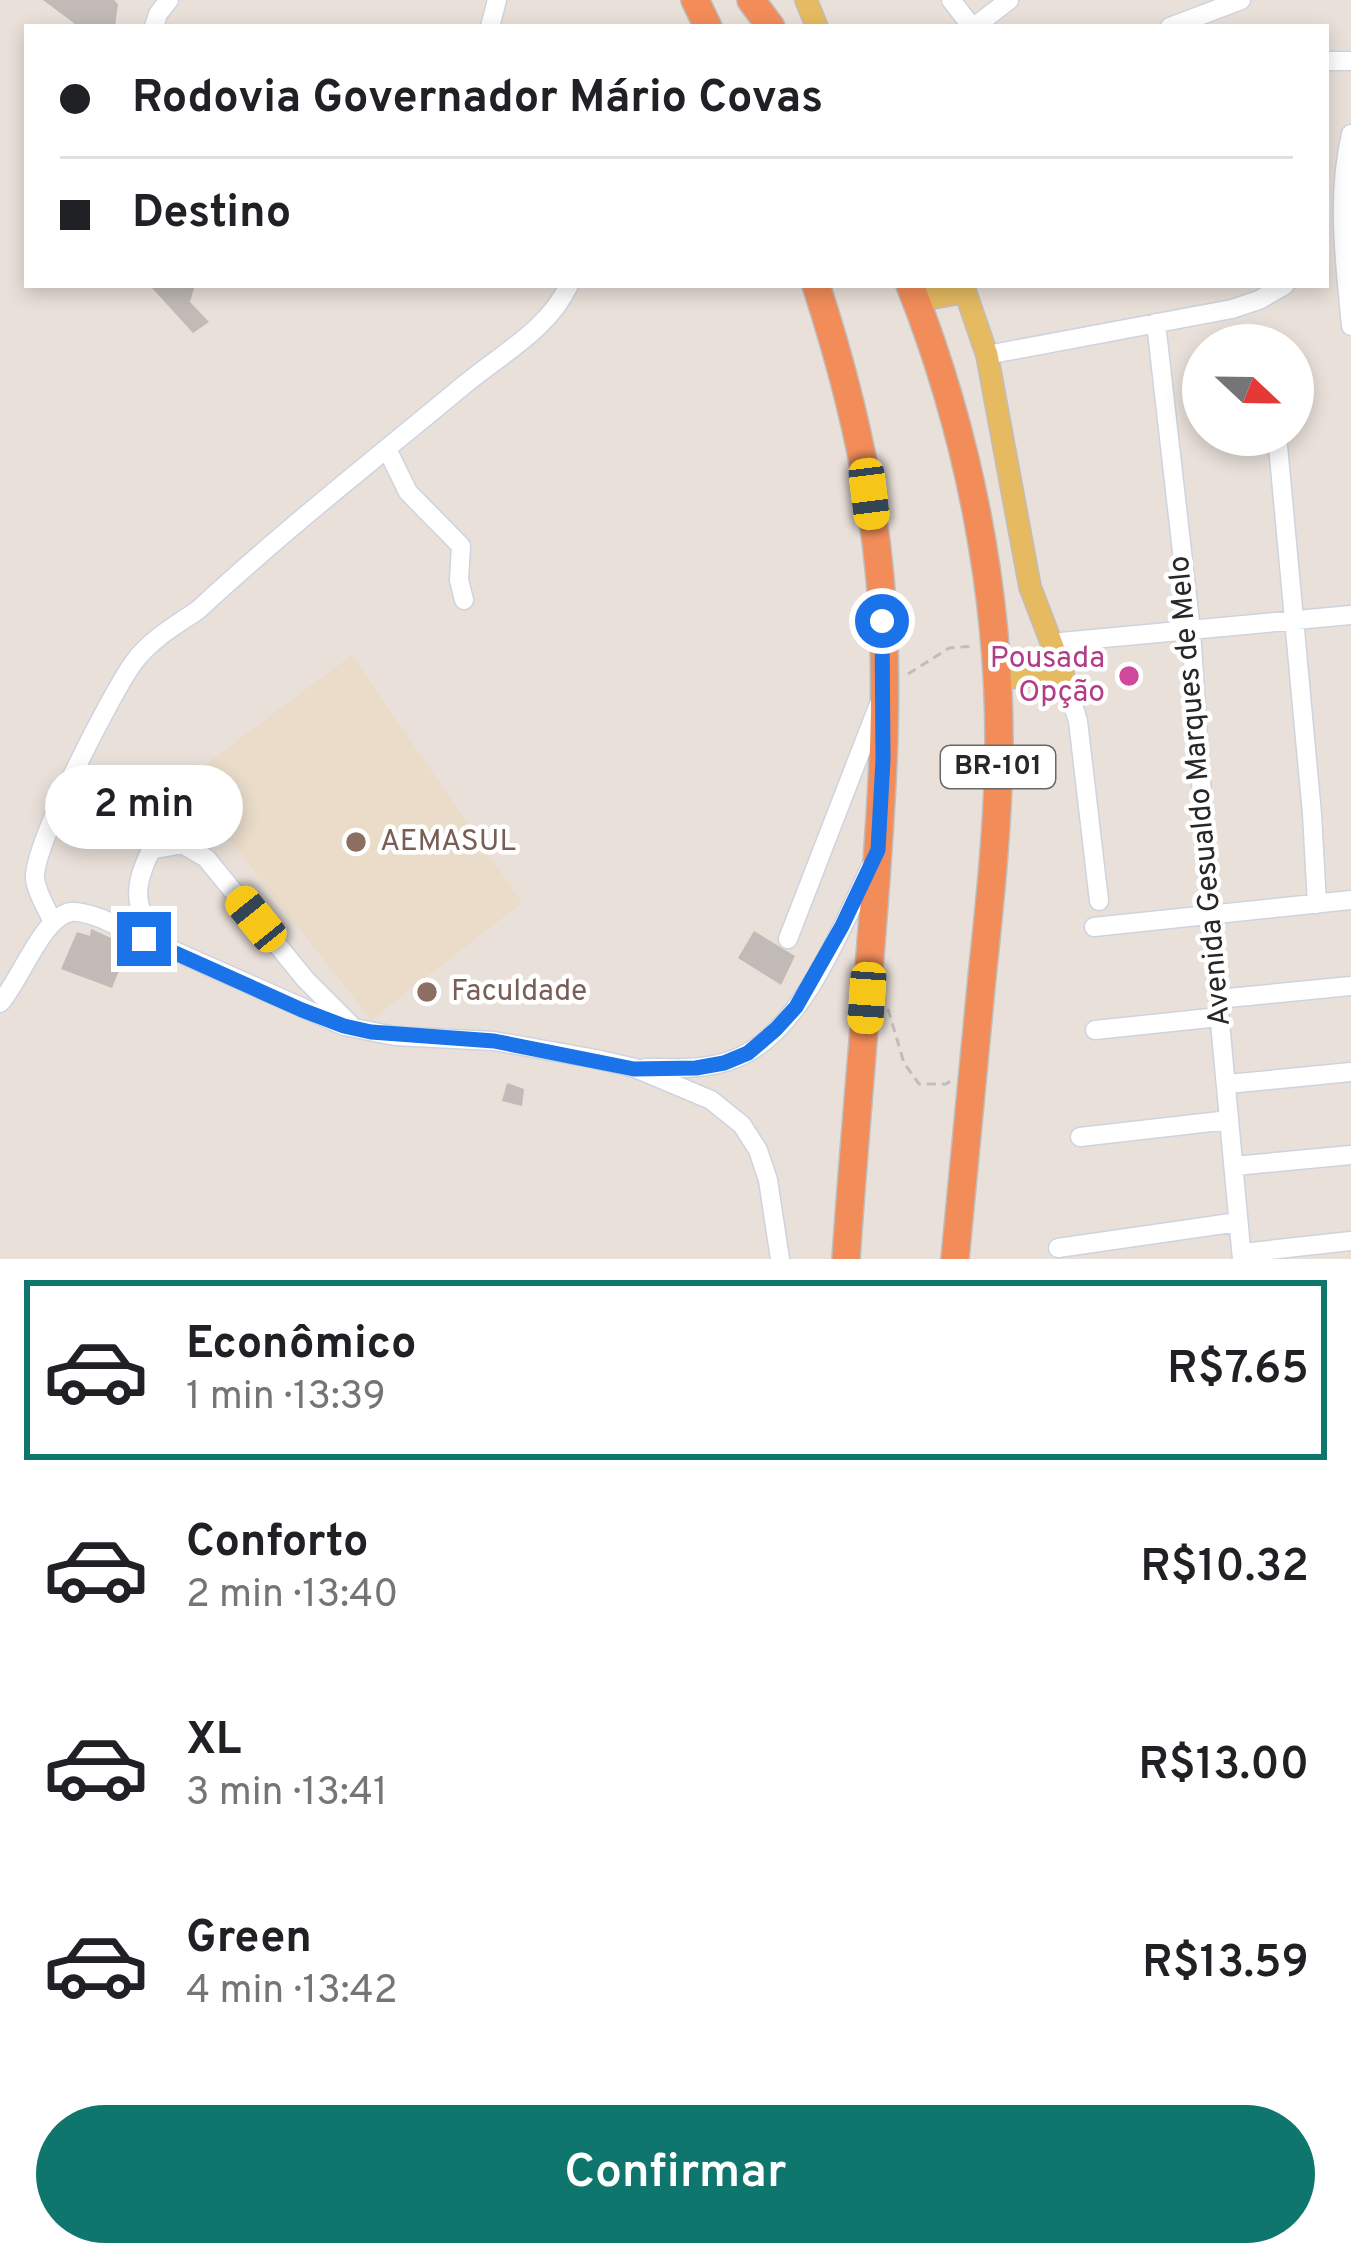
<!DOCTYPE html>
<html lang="pt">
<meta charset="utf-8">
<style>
body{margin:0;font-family:Overpass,sans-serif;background:#f6f6f6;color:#202124;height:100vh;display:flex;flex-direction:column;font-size:45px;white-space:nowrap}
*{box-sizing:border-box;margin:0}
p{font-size:39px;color:#757577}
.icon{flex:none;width:66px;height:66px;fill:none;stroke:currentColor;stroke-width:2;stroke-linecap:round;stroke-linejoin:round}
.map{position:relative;height:1259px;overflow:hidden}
.sheet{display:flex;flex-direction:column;background:#fff;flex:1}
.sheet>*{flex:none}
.banner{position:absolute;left:24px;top:24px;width:1305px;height:264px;border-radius:0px;box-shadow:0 6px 18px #0003;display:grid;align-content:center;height:264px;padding:0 36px;background:#fff}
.needle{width:78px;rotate:112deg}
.fabs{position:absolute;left:1182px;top:324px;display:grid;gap:24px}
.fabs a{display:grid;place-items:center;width:132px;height:132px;border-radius:50%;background:#fff;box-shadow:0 6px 18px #0003;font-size:60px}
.end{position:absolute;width:54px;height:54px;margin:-27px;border:15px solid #1a73e8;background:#fff;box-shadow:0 0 0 6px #fff}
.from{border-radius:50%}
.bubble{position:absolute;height:84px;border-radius:42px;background:#fff;box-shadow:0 6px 18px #0003;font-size:39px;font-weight:600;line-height:84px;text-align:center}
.car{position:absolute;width:36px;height:72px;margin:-36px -18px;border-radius:15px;box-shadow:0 0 9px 3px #0007;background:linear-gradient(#f5c518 24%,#345 0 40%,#f5c518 0 76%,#345 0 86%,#f5c518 0)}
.banner b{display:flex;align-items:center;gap:42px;height:114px;font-size:45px}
.banner b+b{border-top:3px solid #e0e0e0}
.banner i{width:30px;height:30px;background:#202124}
ul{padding:21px 0 0;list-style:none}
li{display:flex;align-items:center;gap:36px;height:180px;margin:0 24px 18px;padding:0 12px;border:6px solid transparent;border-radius:0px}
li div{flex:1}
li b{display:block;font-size:45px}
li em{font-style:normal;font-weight:600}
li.active{border-color:#0f766e}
li>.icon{width:108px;height:108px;stroke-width:1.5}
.cta{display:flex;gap:24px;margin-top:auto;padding:24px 36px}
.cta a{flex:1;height:138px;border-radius:72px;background:#0f766e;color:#fff;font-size:48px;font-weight:600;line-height:138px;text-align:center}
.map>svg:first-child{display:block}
.education{fill:#eadcc9}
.building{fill:#c1bab6}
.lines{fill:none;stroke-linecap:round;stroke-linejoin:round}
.minor-casing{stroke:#ced3df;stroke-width:21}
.major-casing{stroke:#bebebe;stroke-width:24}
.highway-casing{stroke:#bebebe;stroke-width:30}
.path{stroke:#bebebe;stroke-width:3;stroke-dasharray:9 6;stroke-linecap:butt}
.minor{stroke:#fff;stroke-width:18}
.major{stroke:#e5ba61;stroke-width:21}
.highway{stroke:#f28d5a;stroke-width:27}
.route{stroke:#1a73e8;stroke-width:15}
.hotel-dot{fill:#d1479c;stroke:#fff;stroke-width:4.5}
.education-dot{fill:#8d6e63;stroke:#fff;stroke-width:4.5}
.labels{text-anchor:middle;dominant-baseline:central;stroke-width:9;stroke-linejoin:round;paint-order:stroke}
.shield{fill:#fff;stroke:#686868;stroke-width:3}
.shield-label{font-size:27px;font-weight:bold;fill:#272727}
.hotel-label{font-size:30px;fill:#b23c85;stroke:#fff;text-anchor:end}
.street-label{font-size:30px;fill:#272727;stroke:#fff}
.education-label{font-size:30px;fill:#785e54;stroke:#fff;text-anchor:start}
</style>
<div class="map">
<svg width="1351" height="1259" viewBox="0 0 1351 1259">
<rect width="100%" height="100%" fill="#e9e0d9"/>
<path class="education" d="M352,655L522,903L371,1020L183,781Z"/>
<path class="building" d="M43,0H114L118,4L115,27H79Z
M155,285H195L190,302L209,322L193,333L152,288Z
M155,781L169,794L132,831L119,819Z
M91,929L129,946L112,988L61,969L77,932L90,936Z
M754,931L795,956L781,985L738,958Z
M507,1083L524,1089L522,1106L502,1101Z"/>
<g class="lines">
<defs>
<path id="minor" d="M951,0L972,27
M154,27L158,14L169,0
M490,27L497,0
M974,27L1009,0
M1170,27L1241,0
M1326,61H1351
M1351,134C1336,198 1345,261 1351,326
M1156,323L1191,631L1210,915L1242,1259
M987,355L1232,309L1259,300L1285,285
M1277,435L1312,814L1317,904
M387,449L408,492L461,546L459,580L464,600
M1050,643L1351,615
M1063,673L1078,721L1099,901
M53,922C47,909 37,894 35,879C32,847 112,692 134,662C151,639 175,626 198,610C283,531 375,459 464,385C501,354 548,330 569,285
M1094,927L1351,900
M788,939L879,704
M159,946C136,906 130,894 151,850L182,844L206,858L306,980L351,1025
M1218,999L1351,986
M0,1003C20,981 43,916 71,912C81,911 91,915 100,918L344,1026L395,1036L494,1041L596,1059L635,1068L711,1100L742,1125L758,1150L768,1180L780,1259
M1095,1030L1219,1017
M645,1068C679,1068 716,1071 747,1053C806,1021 843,924 871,866
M1228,1084L1351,1072
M1080,1137L1229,1120
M1234,1166L1351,1155
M1058,1248L1238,1222
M1242,1253L1351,1241"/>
<path id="major" d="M806,0L817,27
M963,285L987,355L1030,587L1063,673L996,679
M916,301L965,292"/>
<path id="highway" d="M695,0L708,27
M751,0L771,27
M816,285C847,380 871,478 880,578C890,686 882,797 874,905C865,1023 854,1141 846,1259
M910,285C968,431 1000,592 999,749C998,826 990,901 982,977C973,1071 964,1165 955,1259"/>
</defs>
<use href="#minor" class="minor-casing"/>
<use href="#major" class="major-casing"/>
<use href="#highway" class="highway-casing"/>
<path class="path" d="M908,674L949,648L975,646
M888,1009L904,1063L919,1084H946L952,1080"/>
<use href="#minor" class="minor"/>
<use href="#major" class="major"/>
<use href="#highway" class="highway"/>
</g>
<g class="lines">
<path class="route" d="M144,939L302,1010L344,1026L371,1032L494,1041L634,1069L696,1068L724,1063L748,1053L776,1029L796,1007L842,926L878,850L883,760L882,621"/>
</g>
<circle class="hotel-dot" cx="1129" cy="676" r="12"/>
<g class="education-dot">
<circle cx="356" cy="842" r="12"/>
<circle cx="427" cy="992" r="12"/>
</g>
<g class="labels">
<rect class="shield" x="941" y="746" width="114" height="42" rx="9"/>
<g class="shield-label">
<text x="998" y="767">BR-101</text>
</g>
<g class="hotel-label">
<text x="1105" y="659">Pousada<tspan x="1105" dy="34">Opção</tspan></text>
</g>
<g class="street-label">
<text transform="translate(1201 791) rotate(-95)">Avenida Gesualdo Marques de Melo</text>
</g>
<g class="education-label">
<text x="380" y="842">AEMASUL</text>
<text x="451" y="992">Faculdade</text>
</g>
</g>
</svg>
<div class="fabs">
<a><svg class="needle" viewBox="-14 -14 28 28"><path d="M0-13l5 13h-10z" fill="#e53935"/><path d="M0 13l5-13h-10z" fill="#757577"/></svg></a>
</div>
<i class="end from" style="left:882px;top:621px"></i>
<i class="end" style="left:144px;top:939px"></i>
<div class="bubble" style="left:45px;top:765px;width:198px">2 min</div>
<i class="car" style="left:869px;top:494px;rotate:173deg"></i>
<i class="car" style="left:256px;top:919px;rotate:321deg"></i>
<i class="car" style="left:867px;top:998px;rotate:184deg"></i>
<div class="banner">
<b><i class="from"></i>Rodovia Governador Mário Covas</b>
<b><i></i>Destino</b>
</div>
</div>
<section class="sheet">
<ul>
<li class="active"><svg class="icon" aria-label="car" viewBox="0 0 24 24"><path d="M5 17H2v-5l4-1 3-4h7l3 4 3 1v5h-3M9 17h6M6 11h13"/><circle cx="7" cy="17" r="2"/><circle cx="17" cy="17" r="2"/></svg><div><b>Econômico</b><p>1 min · 13:39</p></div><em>R$7.65</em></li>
<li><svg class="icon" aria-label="car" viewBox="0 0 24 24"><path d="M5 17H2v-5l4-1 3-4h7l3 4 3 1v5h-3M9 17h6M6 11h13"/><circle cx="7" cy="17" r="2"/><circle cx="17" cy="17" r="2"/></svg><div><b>Conforto</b><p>2 min · 13:40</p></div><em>R$10.32</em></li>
<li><svg class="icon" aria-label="car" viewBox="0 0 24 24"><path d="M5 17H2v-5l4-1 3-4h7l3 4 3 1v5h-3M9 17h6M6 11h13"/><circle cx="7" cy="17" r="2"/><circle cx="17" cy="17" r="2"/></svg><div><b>XL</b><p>3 min · 13:41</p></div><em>R$13.00</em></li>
<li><svg class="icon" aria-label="car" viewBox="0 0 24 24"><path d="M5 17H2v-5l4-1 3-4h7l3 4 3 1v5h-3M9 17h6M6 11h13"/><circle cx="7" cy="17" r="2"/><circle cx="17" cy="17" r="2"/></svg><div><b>Green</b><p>4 min · 13:42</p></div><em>R$13.59</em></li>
</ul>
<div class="cta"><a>Confirmar</a></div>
</section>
